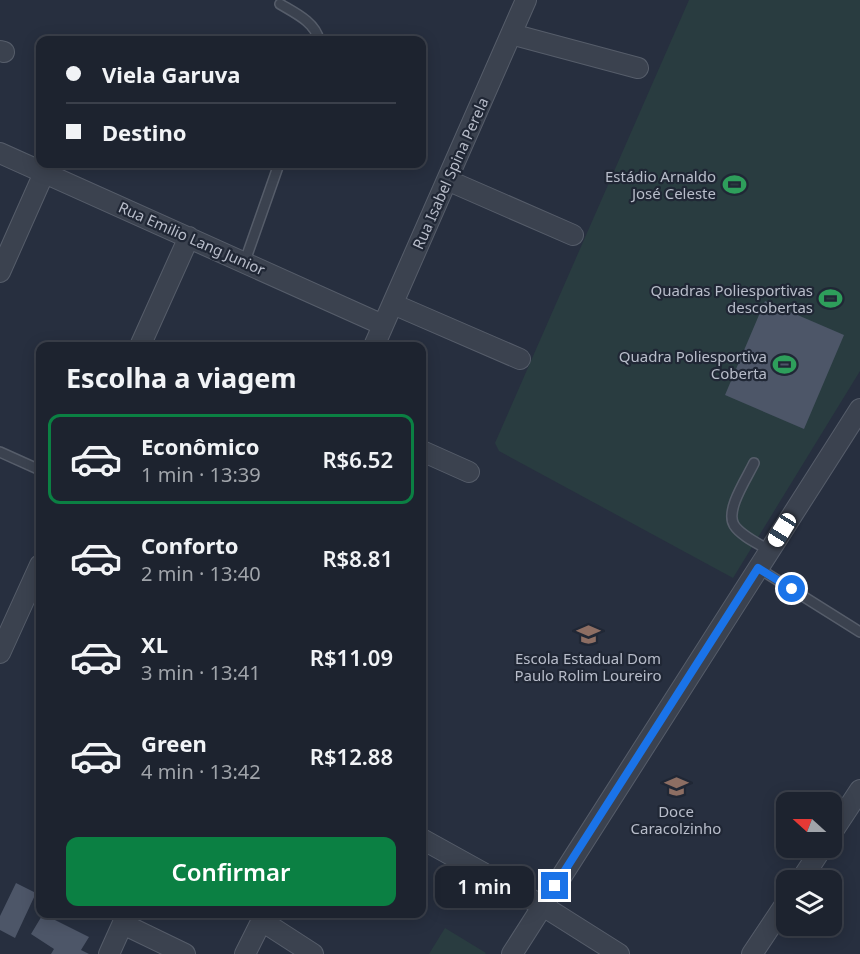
<!DOCTYPE html>
<html lang="pt">
<meta charset="utf-8">
<style>
body{margin:0;font-family:"Noto Sans",sans-serif;background:#2a2f3b;color:#f1f3f6;height:100vh;display:flex;flex-direction:column;font-size:22px;white-space:nowrap}
*{box-sizing:border-box;margin:0}
p{font-size:20px;color:#a0a4aa}
.icon{flex:none;width:33px;height:33px;fill:none;stroke:currentColor;stroke-width:2;stroke-linecap:round;stroke-linejoin:round}
.map{position:relative;flex:1;overflow:hidden}
.drawer{position:absolute;left:36px;top:342px;width:390px;height:576px;display:flex;flex-direction:column;background:#1d232f;border-radius:12px;box-shadow:0 3px 15px #0003,0 0 0 2px #3b404b}
.drawer>*{flex:none}
.hud{position:absolute;left:36px;top:36px;width:390px;height:132px;border-radius:12px;box-shadow:0 3px 15px #0003,0 0 0 2px #3b404b;display:grid;align-content:center;height:132px;padding:0 30px;background:#1d232f}
.needle{width:39px;rotate:291deg}
.fabs{position:absolute;left:776px;top:792px;display:grid;gap:12px}
.fabs a{display:grid;place-items:center;width:66px;height:66px;border-radius:12px;background:#1d232f;box-shadow:0 3px 15px #0003,0 0 0 2px #3b404b;font-size:30px}
.end{position:absolute;width:27px;height:27px;margin:-14px;border:8px solid #1a73e8;background:#fff;box-shadow:0 0 0 3px #fff}
.from{border-radius:50%}
.bubble{position:absolute;height:42px;border-radius:12px;background:#1d232f;box-shadow:0 3px 15px #0003,0 0 0 2px #3b404b;font-size:20px;font-weight:600;line-height:42px;text-align:center}
.car{position:absolute;width:18px;height:36px;margin:-18px -9px;border-radius:8px;box-shadow:0 0 4px 2px #0007;background:linear-gradient(#fff 24%,#345 0 40%,#fff 0 76%,#345 0 86%,#fff 0)}
.hud b{display:flex;align-items:center;gap:21px;height:57px;font-size:22px}
.hud b+b{border-top:2px solid #3b404b}
.hud i{width:15px;height:15px;background:#f1f3f6}
ul{padding:0;list-style:none}
li{display:flex;align-items:center;gap:18px;height:90px;margin:0 12px 9px;padding:0 18px;border:3px solid transparent;border-radius:12px}
li div{flex:1}
li b{display:block;font-size:22px}
li em{font-style:normal;font-weight:600}
li.selected{border-color:#0b8043}
li>.icon{width:54px;height:54px;stroke-width:1.5}
h2{padding:0 30px;font-size:27px;line-height:72px}
.cta{display:flex;gap:12px;margin-top:auto;padding:12px 30px}
.cta a{flex:1;height:69px;border-radius:12px;background:#0b8043;color:#fff;font-size:24px;font-weight:600;line-height:69px;text-align:center}
.map>svg:first-child{display:block}
.green{fill:#293c40}
.building{fill:#4d5668}
.lines{fill:none;stroke-linecap:round;stroke-linejoin:round}
.lane-casing{stroke:#565d6a;stroke-width:12}
.street-casing{stroke:#565d6a;stroke-width:22}
.lane{stroke:#3b424f;stroke-width:9}
.street{stroke:#3b424f;stroke-width:20}
.route{stroke:#1a73e8;stroke-width:8}
.labels{text-anchor:middle;dominant-baseline:central;stroke-width:4.5;stroke-linejoin:round;paint-order:stroke}
.street-label{font-size:15px;fill:#b8bdca;stroke:#202735}
.poi-label{font-size:15px;fill:#b8bdca;stroke:#202735;text-anchor:end}
</style>
<div class="map">
<svg width="860" height="954" viewBox="0 0 860 954">
<rect width="100%" height="100%" fill="#272f3f"/>
<path class="green" d="M689,0H860V371L733,578L499,451L495,443Z
M445,928L486,953L485,954H429Z"/>
<path class="building" d="M765,301L844,335L804,429L725,395Z
M16,883L36,893L15,938L0,930V916Z
M43,914L89,937L81,950L89,954H51L54,949L31,934Z"/>
<g class="lines">
<defs>
<path id="lane" d="M280,4C295,13 315,22 319,40
M245,261L279,164
M0,452L40,470
M754,463C747,478 725,510 734,525C741,536 759,544 769,550
M758,568L860,632"/>
<path id="street" d="M511,34L638,68
M0,51L4,52
M0,153L383,325
M447,180L573,235
M0,272L44,173
M393,304L520,359
M140,346L189,237
M374,346L526,0
M422,451L469,472
M0,653L40,565
M831,834L860,790
M422,839L543,906L619,954
M801,880L822,848
M262,921L313,954
M123,924L185,954
M109,954L127,914
M245,954L265,914
M512,954L860,409
M752,954L786,903"/>
</defs>
<use href="#lane" class="lane-casing"/>
<use href="#street" class="street-casing"/>
<use href="#lane" class="lane"/>
<use href="#street" class="street"/>
</g>
<g class="lines">
<path class="route" d="M555,886L758,568L792,589"/>
</g>
<defs>
<symbol id="stadium-bare" viewBox="-9 -9 18 18"><path d="M0-5a6.5 5 0 1 0 0 10a6.5 5 0 1 0 0-10ZM-3.5-1.8h7v3.6h-7Z" fill="#2e9e5b" stroke="#202735" stroke-width="2.5" paint-order="stroke"/></symbol>
<symbol id="school-bare" viewBox="-9 -9 18 18"><path d="M0-5L7-2L0 1L-7-2ZM-4 1L0 2.5L4 1V4Q0 6-4 4Z" fill="#8d6e63" stroke="#202735" stroke-width="2.5" paint-order="stroke"/></symbol>
</defs>
<g fill-rule="evenodd">
<use href="#stadium-bare" x="718" y="168" width="33" height="33"/>
<use href="#stadium-bare" x="814" y="282" width="33" height="33"/>
<use href="#stadium-bare" x="768" y="348" width="33" height="33"/>
<use href="#school-bare" x="572" y="618" width="33" height="33"/>
<use href="#school-bare" x="660" y="770" width="33" height="33"/>
</g>
<g class="labels">
<g class="street-label">
<text transform="translate(450 173) rotate(-66)">Rua Isabel Spina Perela</text>
<text transform="translate(192 238) rotate(24)">Rua Emilio Lang Junior</text>
</g>
<g class="poi-label">
<text x="716" y="176">Estádio Arnaldo<tspan x="716" dy="17">José Celeste</tspan></text>
<text x="813" y="290">Quadras Poliesportivas<tspan x="813" dy="17">descobertas</tspan></text>
<text x="767" y="356">Quadra Poliesportiva<tspan x="767" dy="17">Coberta</tspan></text>
<text x="588" y="658" text-anchor="middle">Escola Estadual Dom<tspan x="588" dy="17">Paulo Rolim Loureiro</tspan></text>
<text x="676" y="811" text-anchor="middle">Doce<tspan x="676" dy="17">Caracolzinho</tspan></text>
</g>
</g>
</svg>
<div class="fabs">
<a><svg class="needle" viewBox="-14 -14 28 28"><path d="M0-13l5 13h-10z" fill="#e53935"/><path d="M0 13l5-13h-10z" fill="#a0a4aa"/></svg></a>
<a><svg class="icon" aria-label="layers" viewBox="0 0 24 24"><path d="M12 4l9 5-9 5-9-5zM3 14l9 5 9-5"/></svg></a>
</div>
<i class="end from" style="left:792px;top:589px"></i>
<i class="end" style="left:555px;top:886px"></i>
<div class="bubble" style="left:435px;top:866px;width:99px">1 min</div>
<i class="car" style="left:782px;top:530px;rotate:212deg"></i>
<div class="hud">
<b><i class="from"></i>Viela Garuva</b>
<b><i></i>Destino</b>
</div>
<section class="drawer">
<h2>Escolha a viagem</h2>
<ul>
<li class="selected"><svg class="icon" aria-label="car" viewBox="0 0 24 24"><path d="M5 17H2v-5l4-1 3-4h7l3 4 3 1v5h-3M9 17h6M6 11h13"/><circle cx="7" cy="17" r="2"/><circle cx="17" cy="17" r="2"/></svg><div><b>Econômico</b><p>1 min · 13:39</p></div><em>R$6.52</em></li>
<li><svg class="icon" aria-label="car" viewBox="0 0 24 24"><path d="M5 17H2v-5l4-1 3-4h7l3 4 3 1v5h-3M9 17h6M6 11h13"/><circle cx="7" cy="17" r="2"/><circle cx="17" cy="17" r="2"/></svg><div><b>Conforto</b><p>2 min · 13:40</p></div><em>R$8.81</em></li>
<li><svg class="icon" aria-label="car" viewBox="0 0 24 24"><path d="M5 17H2v-5l4-1 3-4h7l3 4 3 1v5h-3M9 17h6M6 11h13"/><circle cx="7" cy="17" r="2"/><circle cx="17" cy="17" r="2"/></svg><div><b>XL</b><p>3 min · 13:41</p></div><em>R$11.09</em></li>
<li><svg class="icon" aria-label="car" viewBox="0 0 24 24"><path d="M5 17H2v-5l4-1 3-4h7l3 4 3 1v5h-3M9 17h6M6 11h13"/><circle cx="7" cy="17" r="2"/><circle cx="17" cy="17" r="2"/></svg><div><b>Green</b><p>4 min · 13:42</p></div><em>R$12.88</em></li>
</ul>
<div class="cta"><a>Confirmar</a></div>
</section>
</div>
